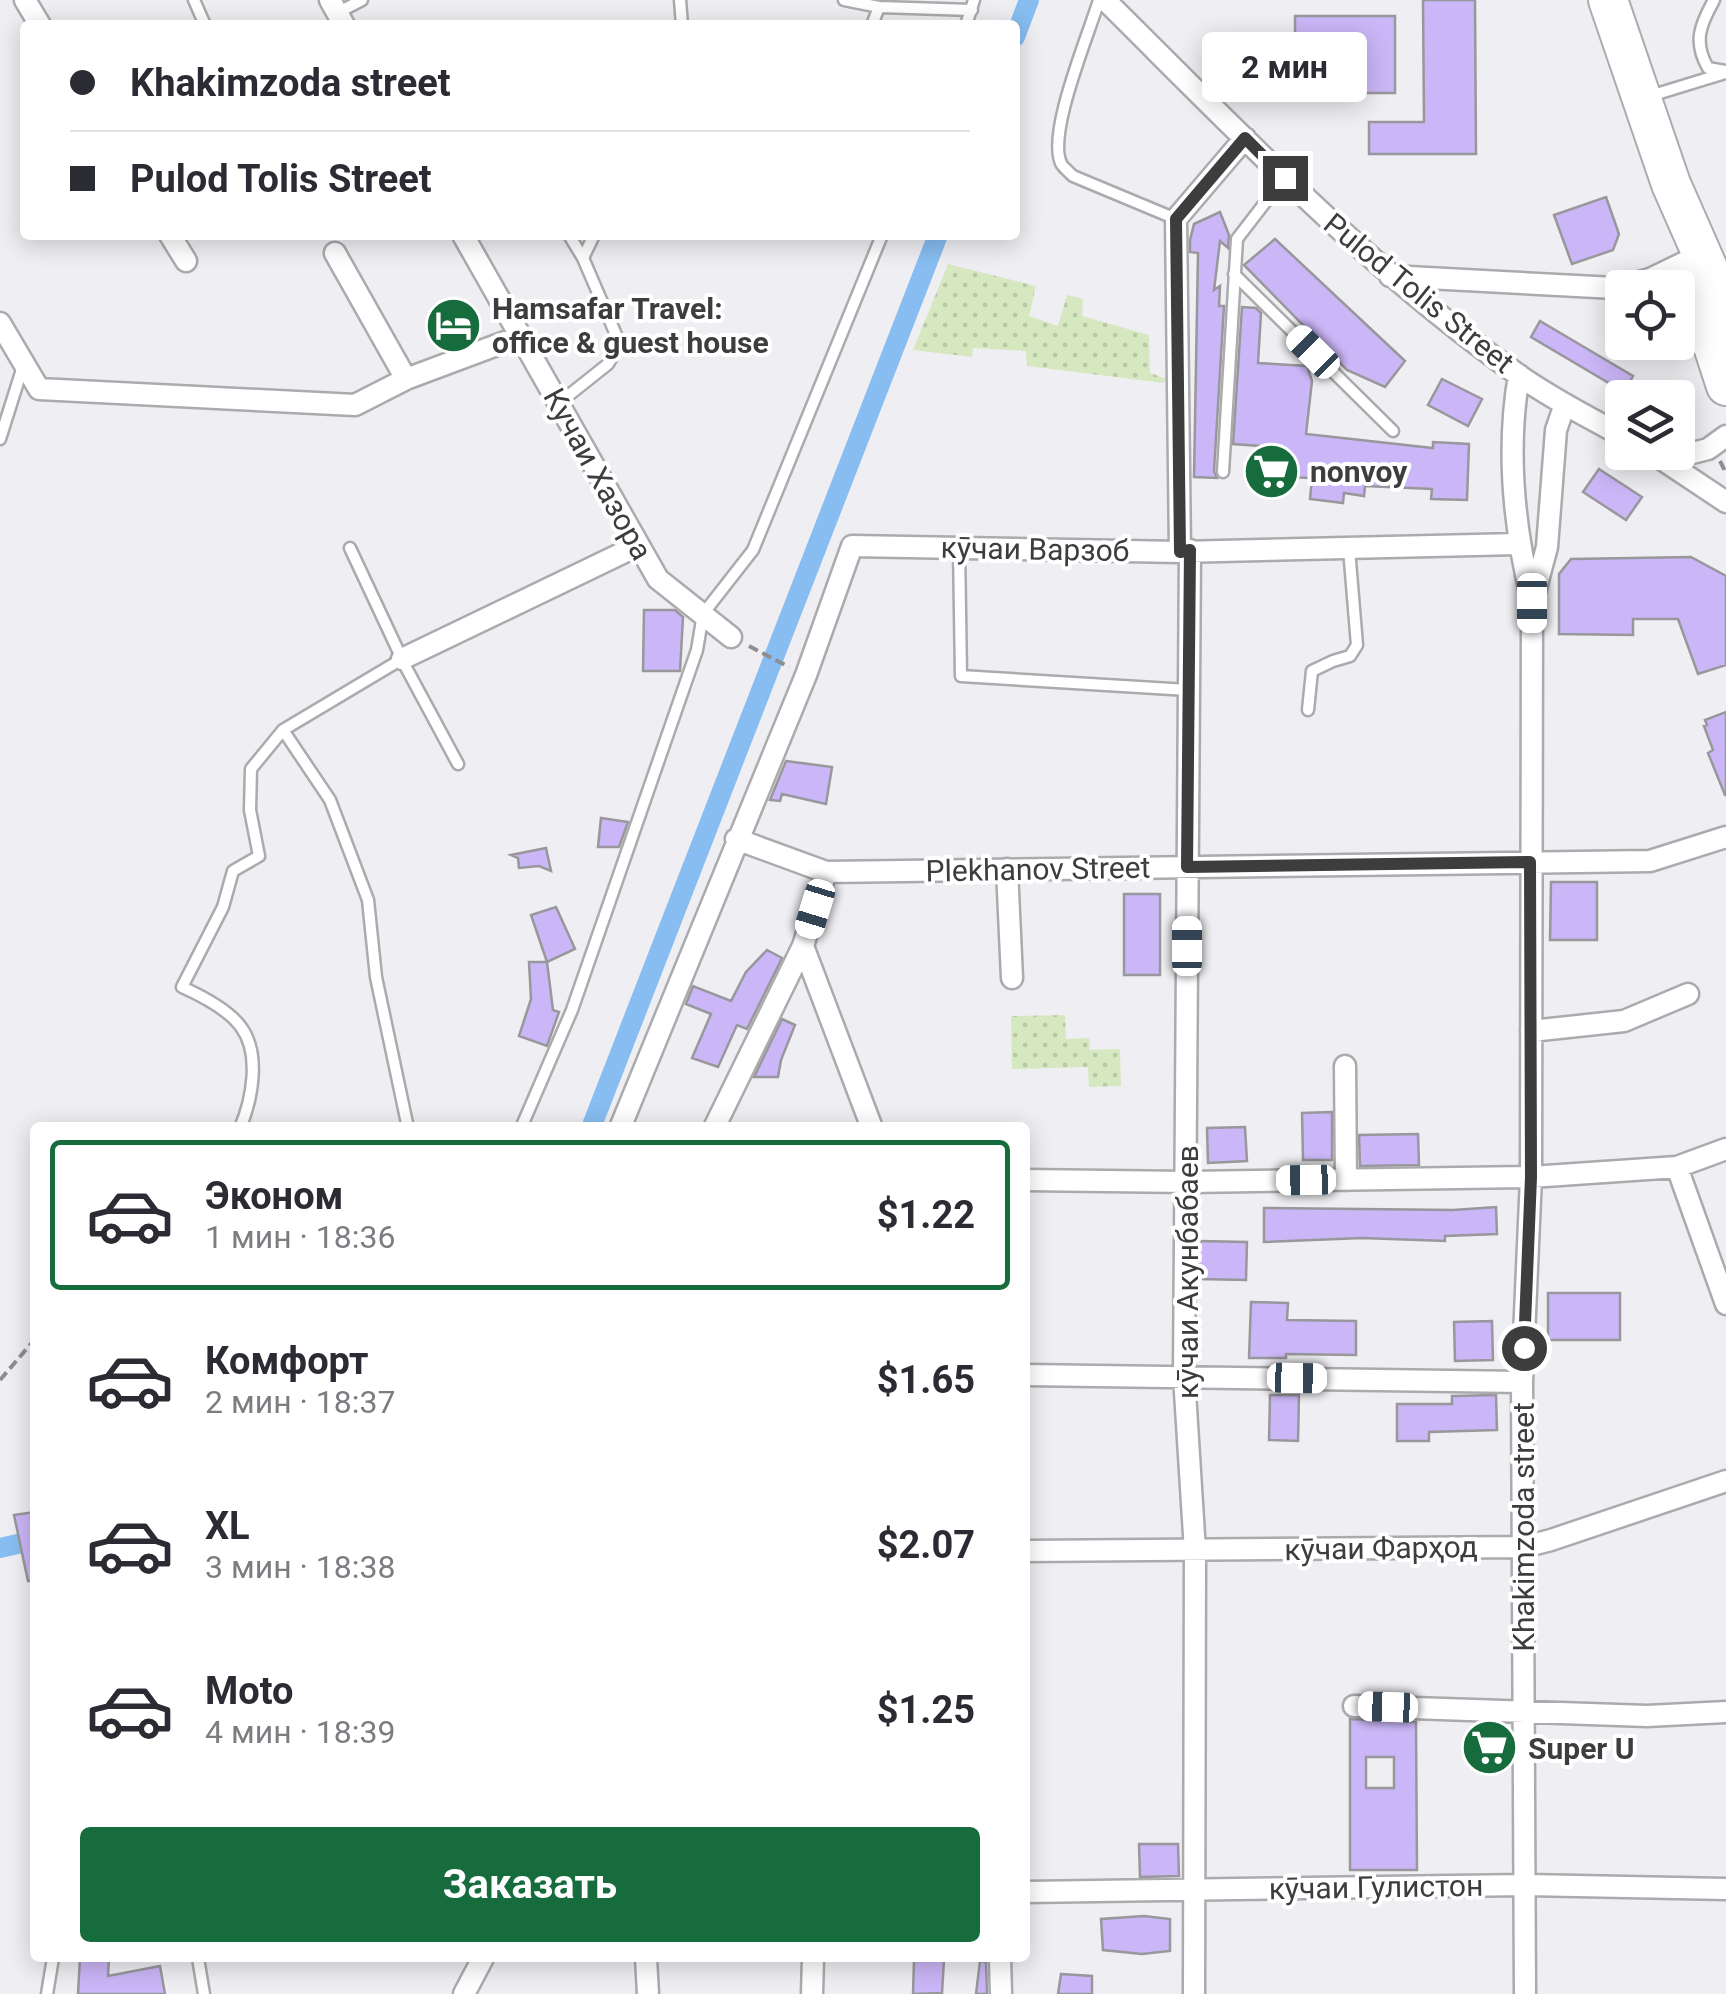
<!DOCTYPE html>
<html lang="ru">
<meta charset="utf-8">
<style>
body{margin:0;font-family:Roboto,sans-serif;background:#f7f7f7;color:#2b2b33;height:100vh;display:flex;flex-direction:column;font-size:38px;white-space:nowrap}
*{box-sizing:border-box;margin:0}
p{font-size:32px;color:#7c7c81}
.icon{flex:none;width:55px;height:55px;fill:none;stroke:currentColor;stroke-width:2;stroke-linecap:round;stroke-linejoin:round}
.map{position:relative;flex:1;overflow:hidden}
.panel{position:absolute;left:30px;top:1122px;width:1000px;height:840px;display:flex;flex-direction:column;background:#fff;border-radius:10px;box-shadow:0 5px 25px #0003}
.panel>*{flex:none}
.guide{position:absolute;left:20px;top:20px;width:1000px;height:220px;border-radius:10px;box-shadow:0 5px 25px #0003;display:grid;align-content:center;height:220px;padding:0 50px;background:#fff}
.buttons{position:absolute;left:1605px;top:270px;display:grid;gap:20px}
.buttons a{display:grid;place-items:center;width:90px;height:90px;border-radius:10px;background:#fff;box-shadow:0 5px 25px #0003;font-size:50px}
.end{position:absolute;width:45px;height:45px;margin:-22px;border:12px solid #3d3d3e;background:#fff;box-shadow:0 0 0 5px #fff}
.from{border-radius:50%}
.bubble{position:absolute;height:70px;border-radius:10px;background:#fff;box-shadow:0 5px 25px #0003;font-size:32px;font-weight:700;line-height:70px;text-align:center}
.car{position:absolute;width:30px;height:60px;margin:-30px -15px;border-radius:12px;box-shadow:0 0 8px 2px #0007;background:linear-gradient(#fff 24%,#345 0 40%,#fff 0 76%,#345 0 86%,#fff 0)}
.guide b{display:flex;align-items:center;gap:35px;height:95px;font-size:38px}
.guide b+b{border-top:2px solid #e1e1e2}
.guide i{width:25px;height:25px;background:#2b2b33}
ul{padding:18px 0 0;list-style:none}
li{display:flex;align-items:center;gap:30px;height:150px;margin:0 20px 15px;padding:0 30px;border:5px solid transparent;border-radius:10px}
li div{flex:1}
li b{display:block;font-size:38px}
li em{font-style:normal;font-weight:700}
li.current{border-color:#176c3e}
li>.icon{width:90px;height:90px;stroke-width:1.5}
.primary-button{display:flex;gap:20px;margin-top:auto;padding:20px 50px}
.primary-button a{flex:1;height:115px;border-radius:10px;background:#176c3e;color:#fff;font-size:40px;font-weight:700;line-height:115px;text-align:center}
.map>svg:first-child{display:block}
.grass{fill:url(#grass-dots)}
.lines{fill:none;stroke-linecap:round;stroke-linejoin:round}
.canal{stroke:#87bdf0;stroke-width:20}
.building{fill:#cbb6f7;stroke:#98979b;stroke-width:2.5;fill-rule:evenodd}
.lane-casing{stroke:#abaaae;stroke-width:15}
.street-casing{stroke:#abaaae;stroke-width:25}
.highway-casing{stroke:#abaaae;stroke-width:42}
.path{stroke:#8e8d90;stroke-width:4;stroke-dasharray:10 5;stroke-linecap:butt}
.lane{stroke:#fff;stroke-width:10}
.street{stroke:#fff;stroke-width:20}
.highway{stroke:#fff;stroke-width:38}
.route{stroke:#3d3d3e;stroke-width:12}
.labels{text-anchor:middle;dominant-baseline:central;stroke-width:8;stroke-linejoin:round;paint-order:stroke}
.street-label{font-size:30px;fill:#3d3d3e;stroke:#fff}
.poi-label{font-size:30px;font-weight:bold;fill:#3d3d3e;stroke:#fff;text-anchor:start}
</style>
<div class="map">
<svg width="1726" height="1994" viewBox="0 0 1726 1994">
<defs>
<pattern id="grass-dots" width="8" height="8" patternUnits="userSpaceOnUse" patternTransform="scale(2.5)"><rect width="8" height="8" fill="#d6e8c0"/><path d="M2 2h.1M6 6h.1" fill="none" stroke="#b9c8a6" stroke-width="1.8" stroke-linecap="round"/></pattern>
</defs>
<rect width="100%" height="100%" fill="#efeef2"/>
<path class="grass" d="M948,264L1036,286L1029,316L1058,326L1067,295L1083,299L1082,316L1149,335L1150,373L1167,379L1164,383L1027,366L1026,351L973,348L972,357L913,350Z
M1065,1015L1066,1039L1089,1038L1090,1050L1120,1049L1121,1086L1089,1087L1088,1067L1012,1069L1011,1016Z"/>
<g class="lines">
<path class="canal" d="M1015,37L1029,0
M591,1128L938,235
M0,1548L35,1540"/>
</g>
<path class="building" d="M1423,0H1475L1476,154H1369V122H1424Z
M1295,16H1395V93H1295Z
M1606,197L1619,234L1613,250L1572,264L1554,215Z
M1220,212L1229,235L1228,248L1220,241L1214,290L1220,286L1219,306H1224L1214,471L1217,478L1194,477L1198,253L1190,252V240L1194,224Z
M1275,239L1405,361L1385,387L1347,370L1244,265Z
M1242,307L1256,308L1261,313L1258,363L1307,366L1312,381L1306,434L1433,448V442L1469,444L1467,500L1431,499L1432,489L1365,486L1364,496L1344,493L1343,503L1310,499L1312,478L1258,476L1260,446L1233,444Z
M1540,321L1633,376L1624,392L1531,337Z
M1442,379L1482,399L1468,426L1428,405Z
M1599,469L1642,497L1626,520L1583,492Z
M1691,557L1726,576V665L1698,674L1678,619H1633V635L1559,634V574L1571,559Z
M644,610H675L683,617L680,671H643Z
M1726,712V795H1725L1708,753L1713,750L1704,726L1707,725L1705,720Z
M786,761L832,767L826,804L782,794L780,801L770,800Z
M601,818L628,822L619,847H598Z
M546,848L551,871L539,866L519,868L518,858L511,855Z
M1551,882H1597V940H1550Z
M1124,894H1160V975H1124Z
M556,907L575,949L547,962L531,915Z
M767,950L782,958L747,1029L737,1025L718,1067L692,1058L711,1014L686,1004L693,986L731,1001L746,972Z
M529,962H547L553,1010L559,1012L547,1046L519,1036L531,999Z
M782,1019L795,1025L781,1060L778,1077H754Z
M1332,1112V1160H1303L1302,1113Z
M1245,1127L1247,1161L1208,1163L1207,1128Z
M1418,1134L1419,1165L1360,1166L1359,1135Z
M1496,1207L1497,1234L1445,1236V1241L1362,1238L1264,1242V1208L1453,1210Z
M1199,1241L1247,1242L1246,1280L1198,1279Z
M1548,1293H1620V1340H1548Z
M1251,1302L1288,1303L1287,1320L1356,1321V1355L1286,1354V1358H1249Z
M1492,1321L1493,1360L1455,1361L1454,1322Z
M1270,1395H1299L1298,1441L1269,1440Z
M1496,1395L1497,1430L1429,1432V1441H1397V1404H1452V1396Z
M35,1512V1580L28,1581L14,1515Z
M1350,1719L1416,1722L1417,1870H1350ZM1366,1757H1394V1788H1366Z
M1139,1844H1178L1179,1876L1140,1877Z
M1144,1916L1170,1919V1951L1142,1954L1103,1950L1101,1919Z
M80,1958H109L108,1976L160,1966L165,1994H78Z
M944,1960L942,1993L913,1994L914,1961Z
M980,1961L986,1962L987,1994H976Z
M1061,1974L1092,1976V1994H1058Z"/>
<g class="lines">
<defs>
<path id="lane" d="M194,0L205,25
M680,0L682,25
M844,0L879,7L972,10
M1099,0C1089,34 1045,137 1062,165C1062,166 1072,175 1073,176L1176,219
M1714,0C1700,25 1693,42 1708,68L1726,71
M337,13L362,0
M872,25L879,7
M966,25L974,0
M1650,96L1725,73
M569,235L583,258
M1234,274L1393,431
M559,403L608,364L620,344L583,258L594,235
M0,439L24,363
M1223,472L1237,239L1284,178
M350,548L402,659L283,730L330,800L368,900L376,977L408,1128
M959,548L961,676L1188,690
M402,660L458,764
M1308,710L1312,671L1333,661L1350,656L1357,645L1349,549
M240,1128C252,1100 261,1054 241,1027C228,1009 202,996 182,987L223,907L233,871L259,856L250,810L251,769L283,730
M521,1128L572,1010L697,650L703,614L753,550L882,235
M198,1958L204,1994
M47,1994L53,1958"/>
<path id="street" d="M25,0L40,25
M330,0L344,25
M1105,0C1237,131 1365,266 1517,374C1550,398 1587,416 1622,436
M170,235L186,261
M463,235L658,579L731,637
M335,253L406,379
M1390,276L1615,288L1650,279L1704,253
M0,323L39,389L355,405L406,379L521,336
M1519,375C1506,450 1514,528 1532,601
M1651,452L1726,502
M1665,460L1708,449L1726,436
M1190,550L1184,1376L1195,1551L1194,1994
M1180,552L1176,219L1245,138
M402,659L637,546
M736,839L826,872L1650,861L1726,837
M1007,869L1012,978
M803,946L872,1128
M1531,1031L1624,1021L1688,994
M1345,1066L1346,1180
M620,1128L806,675L852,546L1180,552L1518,544
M714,1128L803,946L826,872
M1677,1167L1726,1304
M1025,1180L1188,1182L1531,1177L1677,1167L1726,1149
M1025,1375L1522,1382
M1025,1551L1524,1547L1551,1540L1726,1481
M1354,1706L1647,1716L1726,1712
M1025,1892L1527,1885L1726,1889
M646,1958L648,1994
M1000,1958L1001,1994
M464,1994L483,1958
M812,1994L813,1958
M1525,1994L1522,1382L1531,1177L1532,603L1547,547L1556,430L1565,404"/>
<path id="highway" d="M1608,0L1671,184L1726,309
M1691,279L1726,386"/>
</defs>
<use href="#lane" class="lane-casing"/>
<use href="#street" class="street-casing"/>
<use href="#highway" class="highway-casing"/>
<path class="path" d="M1720,461L1726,473
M749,646L789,667
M0,1380L35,1339"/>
<use href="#lane" class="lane"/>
<use href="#street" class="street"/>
<use href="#highway" class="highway"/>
</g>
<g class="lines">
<path class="route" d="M1285,178L1245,138L1176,219L1180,552L1190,550L1187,867L1530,862L1531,1177L1524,1348"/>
</g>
<defs>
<symbol id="hotel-disc" viewBox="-11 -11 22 22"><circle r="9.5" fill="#176c3e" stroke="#fff"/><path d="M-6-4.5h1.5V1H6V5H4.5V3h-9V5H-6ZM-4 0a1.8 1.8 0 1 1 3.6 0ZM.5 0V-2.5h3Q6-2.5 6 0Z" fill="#fff"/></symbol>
<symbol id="supermarket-disc" viewBox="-11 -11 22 22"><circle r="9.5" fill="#176c3e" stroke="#fff"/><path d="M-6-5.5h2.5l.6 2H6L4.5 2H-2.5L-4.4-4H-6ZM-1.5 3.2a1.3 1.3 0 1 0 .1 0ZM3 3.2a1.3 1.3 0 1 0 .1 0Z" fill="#fff"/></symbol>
</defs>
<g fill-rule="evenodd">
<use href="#hotel-disc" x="422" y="294" width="63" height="63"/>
<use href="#supermarket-disc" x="1240" y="440" width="63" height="63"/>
<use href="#supermarket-disc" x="1458" y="1716" width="63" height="63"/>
</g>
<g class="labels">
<g class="street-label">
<text transform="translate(1419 293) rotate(39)">Pulod Tolis Street</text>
<text transform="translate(598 474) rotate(61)">Кучаи Хазора</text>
<text transform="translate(1035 549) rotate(1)">кӯчаи Варзоб</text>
<text transform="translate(1038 869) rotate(-1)">Plekhanov Street</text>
<text transform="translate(1187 1272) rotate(-90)">кӯчаи Акунбабаев</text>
<text transform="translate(1523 1527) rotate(-90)">Khakimzoda street</text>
<text transform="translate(1381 1548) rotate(-1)">кӯчаи Фарҳод</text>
<text transform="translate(1376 1887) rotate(-1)">кӯчаи Гулистон</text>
</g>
<g class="poi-label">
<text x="492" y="308">Hamsafar Travel:<tspan x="492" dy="34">office &amp; guest house</tspan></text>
<text x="1310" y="471">nonvoy</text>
<text x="1528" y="1748">Super U</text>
</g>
</g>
</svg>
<div class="buttons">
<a><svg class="icon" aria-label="locate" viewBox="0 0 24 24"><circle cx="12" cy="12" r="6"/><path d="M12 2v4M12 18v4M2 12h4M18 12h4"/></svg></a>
<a><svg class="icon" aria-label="layers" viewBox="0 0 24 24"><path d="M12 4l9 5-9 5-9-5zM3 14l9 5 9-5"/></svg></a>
</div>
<i class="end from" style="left:1524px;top:1348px"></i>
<i class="end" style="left:1285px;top:178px"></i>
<div class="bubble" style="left:1202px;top:32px;width:165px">2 мин</div>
<i class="car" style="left:1313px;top:352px;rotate:315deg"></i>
<i class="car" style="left:1532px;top:603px;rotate:180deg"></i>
<i class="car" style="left:815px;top:909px;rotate:197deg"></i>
<i class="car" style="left:1187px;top:946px;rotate:0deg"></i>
<i class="car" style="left:1306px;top:1180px;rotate:269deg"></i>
<i class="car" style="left:1297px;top:1378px;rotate:91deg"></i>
<i class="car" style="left:1388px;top:1707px;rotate:272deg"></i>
<div class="guide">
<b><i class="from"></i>Khakimzoda street</b>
<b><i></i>Pulod Tolis Street</b>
</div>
<section class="panel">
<ul>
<li class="current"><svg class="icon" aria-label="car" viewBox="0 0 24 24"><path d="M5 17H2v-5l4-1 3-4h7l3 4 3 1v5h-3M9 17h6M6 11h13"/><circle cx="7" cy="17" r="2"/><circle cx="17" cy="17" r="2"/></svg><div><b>Эконом</b><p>1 мин · 18:36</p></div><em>$1.22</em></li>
<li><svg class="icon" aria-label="car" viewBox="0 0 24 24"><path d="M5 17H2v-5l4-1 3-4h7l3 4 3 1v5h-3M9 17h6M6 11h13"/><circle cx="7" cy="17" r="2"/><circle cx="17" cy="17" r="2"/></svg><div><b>Комфорт</b><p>2 мин · 18:37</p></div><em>$1.65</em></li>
<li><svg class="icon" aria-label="car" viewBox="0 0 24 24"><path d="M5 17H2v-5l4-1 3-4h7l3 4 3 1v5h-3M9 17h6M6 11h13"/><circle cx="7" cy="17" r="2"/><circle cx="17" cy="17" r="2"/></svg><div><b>XL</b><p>3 мин · 18:38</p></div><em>$2.07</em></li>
<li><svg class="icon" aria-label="car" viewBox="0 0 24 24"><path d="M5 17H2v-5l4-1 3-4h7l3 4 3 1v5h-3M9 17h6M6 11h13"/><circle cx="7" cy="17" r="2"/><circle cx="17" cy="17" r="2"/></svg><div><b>Moto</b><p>4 мин · 18:39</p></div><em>$1.25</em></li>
</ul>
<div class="primary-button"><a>Заказать</a></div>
</section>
</div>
